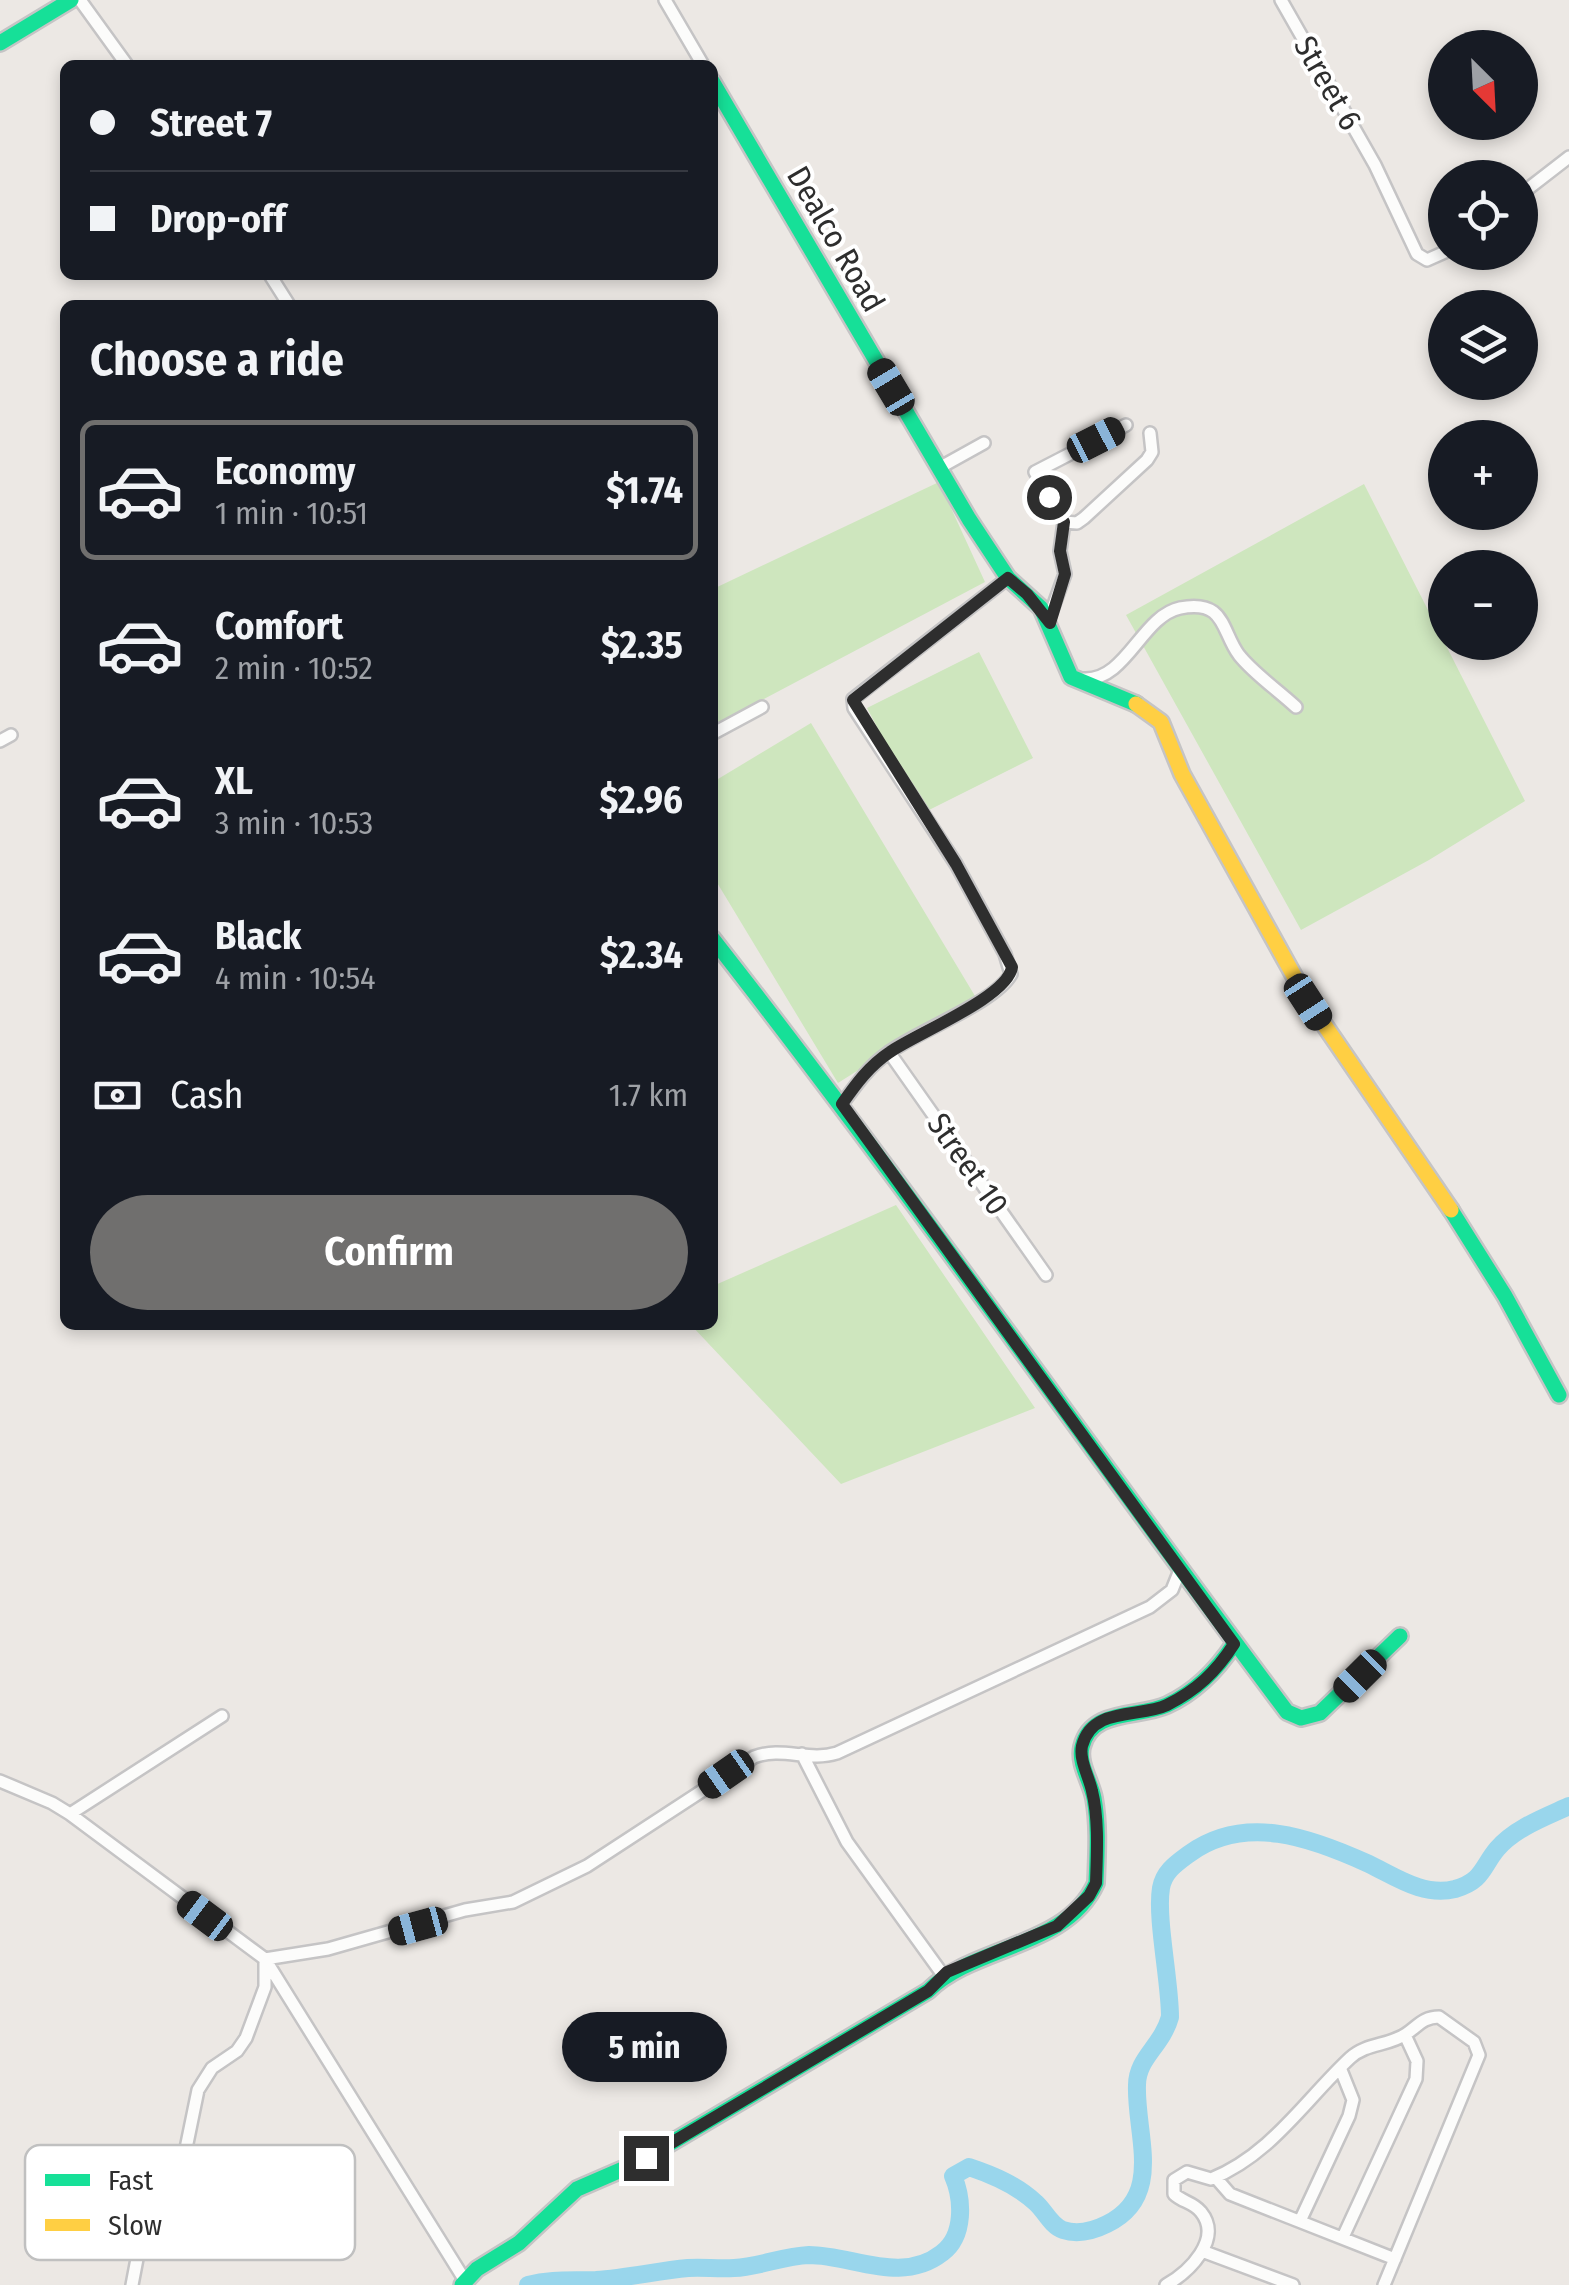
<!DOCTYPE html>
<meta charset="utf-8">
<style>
body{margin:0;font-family:"Fira Sans Condensed",sans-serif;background:#242831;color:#f1f3f6;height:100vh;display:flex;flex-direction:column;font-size:38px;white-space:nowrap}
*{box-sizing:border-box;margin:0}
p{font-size:32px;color:#9ea1a6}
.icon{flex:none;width:55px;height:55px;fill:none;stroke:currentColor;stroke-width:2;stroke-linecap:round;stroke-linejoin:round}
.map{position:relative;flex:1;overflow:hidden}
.panel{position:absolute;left:60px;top:300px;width:658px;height:1030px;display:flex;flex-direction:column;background:#171b24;border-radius:15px;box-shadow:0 5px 15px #0003}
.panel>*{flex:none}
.guide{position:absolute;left:60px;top:60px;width:658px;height:220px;border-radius:15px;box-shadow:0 5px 15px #0003;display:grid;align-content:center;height:220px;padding:0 30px;background:#171b24}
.needle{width:65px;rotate:156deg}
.fabs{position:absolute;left:1428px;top:30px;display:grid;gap:20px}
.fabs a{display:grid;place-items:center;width:110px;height:110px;border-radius:50%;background:#171b24;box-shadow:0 5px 15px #0003;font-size:50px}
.end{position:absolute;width:45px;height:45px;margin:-22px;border:12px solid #2e2e2e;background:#fff;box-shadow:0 0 0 5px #fff}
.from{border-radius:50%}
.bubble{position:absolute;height:70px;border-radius:35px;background:#171b24;box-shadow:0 5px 15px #0003;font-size:32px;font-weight:700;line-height:70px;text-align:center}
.car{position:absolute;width:30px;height:60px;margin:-30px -15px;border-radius:12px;box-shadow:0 0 8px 2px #0007;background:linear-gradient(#222 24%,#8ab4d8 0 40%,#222 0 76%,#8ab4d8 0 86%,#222 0)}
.guide b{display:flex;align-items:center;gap:35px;height:95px;font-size:38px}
.guide b+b{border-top:2px solid #363941}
.guide i{width:25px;height:25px;background:#f1f3f6}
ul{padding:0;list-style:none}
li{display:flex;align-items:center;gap:30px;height:140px;margin:0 20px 15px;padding:0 10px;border:5px solid transparent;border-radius:15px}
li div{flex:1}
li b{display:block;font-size:38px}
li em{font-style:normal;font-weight:700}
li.current{border-color:#706f6e}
li>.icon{width:90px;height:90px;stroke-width:1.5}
h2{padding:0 30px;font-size:45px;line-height:120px}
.pay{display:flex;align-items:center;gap:25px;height:110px;padding:0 30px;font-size:38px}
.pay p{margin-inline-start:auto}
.primary-button{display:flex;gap:20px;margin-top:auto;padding:20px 30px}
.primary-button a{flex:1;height:115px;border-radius:60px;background:#706f6e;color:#fff;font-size:40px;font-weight:700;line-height:115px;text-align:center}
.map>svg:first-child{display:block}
.green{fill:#cee6be}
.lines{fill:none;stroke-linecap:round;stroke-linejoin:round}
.river{stroke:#99d6ec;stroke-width:18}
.street-casing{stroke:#c5c4c5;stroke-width:16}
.fast-casing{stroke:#c5c4c5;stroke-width:20}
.slow-casing{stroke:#c5c4c5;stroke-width:20}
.street{stroke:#fcfcfb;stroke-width:11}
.fast{stroke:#16e098;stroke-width:15}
.slow{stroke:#ffcf43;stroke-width:15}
.route{stroke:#2e2e2e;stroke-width:12}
.labels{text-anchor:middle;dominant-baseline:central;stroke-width:8;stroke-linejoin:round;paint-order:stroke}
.street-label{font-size:32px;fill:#2e2e2e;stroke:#fff}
.key{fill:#fff;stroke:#c0c0c0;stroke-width:2.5}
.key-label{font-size:28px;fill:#2e2e2e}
</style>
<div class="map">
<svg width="1569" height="2285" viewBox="0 0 1569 2285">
<rect width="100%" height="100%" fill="#ece8e4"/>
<path class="green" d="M939,482L985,582L713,726V589Z
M1364,484L1525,801L1429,860L1301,930L1126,615Z
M979,652L1033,758L923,813L867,708Z
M811,723L975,996L838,1083L713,876V782Z
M896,1205L1035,1408L841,1484L691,1325H712L713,1286Z"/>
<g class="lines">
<path class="river" d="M528,2285C552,2279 572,2281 596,2280C627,2278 657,2271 688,2268C703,2267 718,2269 734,2268C759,2267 783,2256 809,2255C853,2255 901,2285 942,2253C965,2236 963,2199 953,2176L969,2167C993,2175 1017,2185 1036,2203C1045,2211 1051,2226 1063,2230C1078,2235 1093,2231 1107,2224C1165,2196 1135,2134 1137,2085C1137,2058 1162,2046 1170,2017C1170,1981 1156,1918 1161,1888C1164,1871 1177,1863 1189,1854C1245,1813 1312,1838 1369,1864C1396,1877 1424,1897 1455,1889C1483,1881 1482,1867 1497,1849C1515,1828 1545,1817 1569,1806"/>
<defs>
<path id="street" d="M80,0L127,65
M665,0L703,65
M1281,0L1375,165L1417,254L1427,260L1445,252
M1520,195L1569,157
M270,275L289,305
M939,468L984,443
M1064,522L1077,523L1084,518L1147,460L1152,452L1150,433
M1048,621L1065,574L1060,551L1064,522L1035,472L1126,425
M1084,679C1126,681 1142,616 1180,608C1226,599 1221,631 1239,655C1254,674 1278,690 1296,707
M712,734L762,707
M0,741L11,735
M889,1052L1046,1275
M842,1104C856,1085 868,1067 888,1053C919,1030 995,1003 1011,974L1005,954L956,864L854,708L853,699L1008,578
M802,1754L847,1842L943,1975
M0,1781L52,1803L70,1814L265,1959L464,2279
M70,1814L222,1716
M265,1959L328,1949L465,1910L513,1902L587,1866L754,1757C782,1746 809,1762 837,1753L1150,1607L1172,1590L1180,1570
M1216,2178L1230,2194L1395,2259
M1300,2221L1349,2116L1353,2100L1341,2070
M1343,2237L1416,2079L1417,2061L1405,2035
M1202,2251L1293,2285
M132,2285L141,2238L183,2163L198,2090L212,2068L237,2051L246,2038L265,1987V1963
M1166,2285C1189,2272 1223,2239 1201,2212C1193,2202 1182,2202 1174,2194V2180L1187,2172L1211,2179C1271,2155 1305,2100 1350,2058C1366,2043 1388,2046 1406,2034C1418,2026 1423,2017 1439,2017L1474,2042L1479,2055L1384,2285"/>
<path id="fast" d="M0,43L71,0
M712,81L969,519L1008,578L1041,608L1071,677L1136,704
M712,938C910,1191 1094,1455 1287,1712L1301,1718L1320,1713L1400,1636
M1451,1210L1505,1296L1559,1395
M462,2285L477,2269L519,2243L577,2189L637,2163L928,1991C974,1945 1067,1948 1096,1883C1097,1855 1099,1826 1094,1798C1091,1782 1078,1764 1082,1747C1091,1708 1139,1718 1167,1705C1195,1692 1217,1670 1234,1644"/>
<path id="slow" d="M1136,704L1161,722L1182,774L1308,1001L1451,1210"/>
</defs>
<use href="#street" class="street-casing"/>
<use href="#fast" class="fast-casing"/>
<use href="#slow" class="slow-casing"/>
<use href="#street" class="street"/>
<use href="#fast" class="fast"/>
<use href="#slow" class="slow"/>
</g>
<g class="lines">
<path class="route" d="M646,2158L928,1991L947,1972L1057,1926L1089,1896L1096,1883C1097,1854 1099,1819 1092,1791C1089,1777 1079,1760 1082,1746C1092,1706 1140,1718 1167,1705C1197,1690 1216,1672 1234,1644L842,1104C856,1084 869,1066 890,1052C917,1033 1008,997 1012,967L956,864L853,700L1008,578L1027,594L1050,623L1065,574L1060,551L1064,522L1049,497"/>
</g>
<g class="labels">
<g class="street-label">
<text transform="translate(1328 83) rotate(60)">Street 6</text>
<text transform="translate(836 239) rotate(60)">Dealco Road</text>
<text transform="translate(968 1164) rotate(55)">Street 10</text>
</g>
</g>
<rect x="25" y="2145" width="330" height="115" rx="15" class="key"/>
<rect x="45" y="2174" width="45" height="12" fill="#16e098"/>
<rect x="45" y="2219" width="45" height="12" fill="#ffcf43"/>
<g class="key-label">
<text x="108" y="2190">Fast</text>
<text x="108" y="2235">Slow</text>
</g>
</svg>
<div class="fabs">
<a><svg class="needle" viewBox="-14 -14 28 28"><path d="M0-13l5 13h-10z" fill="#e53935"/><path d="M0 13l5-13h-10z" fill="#9ea1a6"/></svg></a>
<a><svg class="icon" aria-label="locate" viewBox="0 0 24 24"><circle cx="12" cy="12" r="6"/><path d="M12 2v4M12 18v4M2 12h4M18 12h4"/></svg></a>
<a><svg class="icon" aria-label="layers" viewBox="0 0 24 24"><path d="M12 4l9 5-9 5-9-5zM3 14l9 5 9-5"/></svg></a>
<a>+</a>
<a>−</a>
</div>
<i class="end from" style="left:1049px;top:497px"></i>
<i class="end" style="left:646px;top:2158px"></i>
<div class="bubble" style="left:562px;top:2012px;width:165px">5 min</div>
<i class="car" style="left:891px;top:387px;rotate:329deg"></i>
<i class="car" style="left:1096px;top:440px;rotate:63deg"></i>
<i class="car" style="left:1308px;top:1002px;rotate:147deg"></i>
<i class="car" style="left:1360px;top:1676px;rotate:225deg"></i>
<i class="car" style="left:726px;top:1774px;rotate:235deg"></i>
<i class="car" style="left:205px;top:1916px;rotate:307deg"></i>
<i class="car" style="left:418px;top:1926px;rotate:255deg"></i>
<div class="guide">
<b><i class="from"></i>Street 7</b>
<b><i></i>Drop-off</b>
</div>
<section class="panel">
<h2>Choose a ride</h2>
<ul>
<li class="current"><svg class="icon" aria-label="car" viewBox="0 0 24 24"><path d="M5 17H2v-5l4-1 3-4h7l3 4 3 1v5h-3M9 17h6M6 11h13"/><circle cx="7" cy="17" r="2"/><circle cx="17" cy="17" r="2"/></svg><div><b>Economy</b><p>1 min · 10:51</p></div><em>$1.74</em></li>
<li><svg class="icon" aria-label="car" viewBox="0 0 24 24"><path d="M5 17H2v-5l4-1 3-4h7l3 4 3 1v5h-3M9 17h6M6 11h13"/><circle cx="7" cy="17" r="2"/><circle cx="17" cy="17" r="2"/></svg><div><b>Comfort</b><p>2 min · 10:52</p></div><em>$2.35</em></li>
<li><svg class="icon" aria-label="car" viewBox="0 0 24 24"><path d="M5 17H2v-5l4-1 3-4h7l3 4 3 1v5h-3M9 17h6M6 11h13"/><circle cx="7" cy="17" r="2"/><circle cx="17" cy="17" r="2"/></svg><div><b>XL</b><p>3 min · 10:53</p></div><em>$2.96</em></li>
<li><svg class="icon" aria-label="car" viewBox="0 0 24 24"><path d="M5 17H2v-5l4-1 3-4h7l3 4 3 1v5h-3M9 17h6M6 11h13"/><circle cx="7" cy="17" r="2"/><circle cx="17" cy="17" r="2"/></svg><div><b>Black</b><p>4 min · 10:54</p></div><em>$2.34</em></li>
</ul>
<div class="pay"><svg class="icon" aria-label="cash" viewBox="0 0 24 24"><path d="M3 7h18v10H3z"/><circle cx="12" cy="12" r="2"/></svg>Cash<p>1.7 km</p></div>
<div class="primary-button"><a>Confirm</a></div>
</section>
</div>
